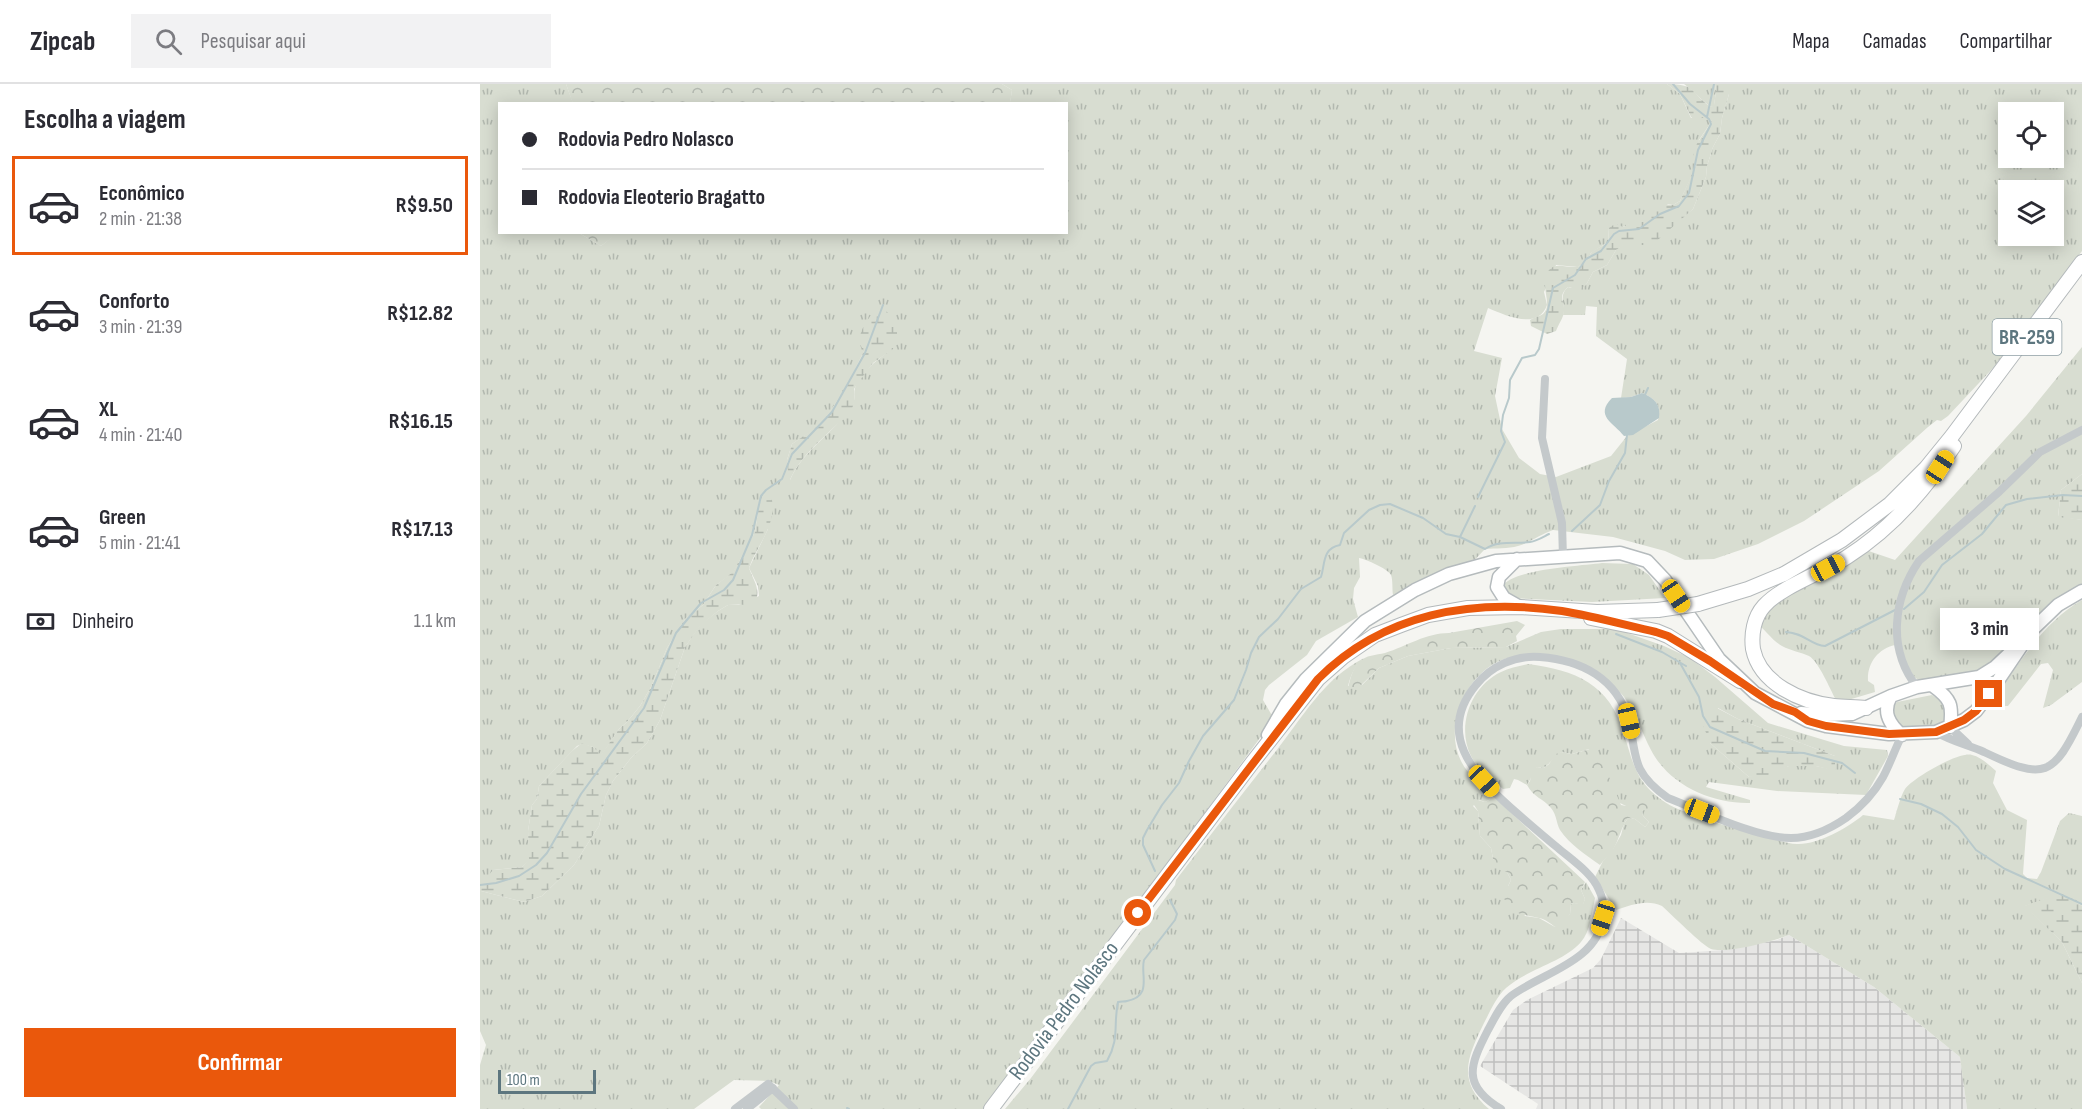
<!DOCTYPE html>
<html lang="pt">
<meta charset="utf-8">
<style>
body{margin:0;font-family:"Sofia Sans Condensed",sans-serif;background:#f2f2f3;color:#2b2b33;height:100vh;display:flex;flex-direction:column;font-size:22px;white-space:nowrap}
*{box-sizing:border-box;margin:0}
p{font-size:20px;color:#7c7c81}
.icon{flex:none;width:33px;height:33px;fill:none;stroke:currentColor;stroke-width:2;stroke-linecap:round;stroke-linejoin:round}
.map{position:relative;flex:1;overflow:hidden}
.sheet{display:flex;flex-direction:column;background:#fff;width:480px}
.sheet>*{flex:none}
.guide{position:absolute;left:18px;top:18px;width:570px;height:132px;border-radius:0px;box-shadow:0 3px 15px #0003;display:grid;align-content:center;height:132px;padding:0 24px;background:#fff}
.controls{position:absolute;left:1518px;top:18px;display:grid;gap:12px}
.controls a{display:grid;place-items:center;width:66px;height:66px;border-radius:0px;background:#fff;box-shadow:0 3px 15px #0003;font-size:30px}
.scale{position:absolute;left:18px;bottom:15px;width:98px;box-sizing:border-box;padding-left:6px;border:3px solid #5d767f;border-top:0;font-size:16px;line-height:21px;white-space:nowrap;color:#5d767f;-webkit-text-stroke:4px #fff;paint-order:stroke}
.end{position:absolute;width:27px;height:27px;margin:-14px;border:8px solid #ea580c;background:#fff;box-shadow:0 0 0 3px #fff}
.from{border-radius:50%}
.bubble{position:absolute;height:42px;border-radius:0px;background:#fff;box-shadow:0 3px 15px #0003;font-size:20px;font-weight:700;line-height:42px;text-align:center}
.car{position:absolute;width:18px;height:36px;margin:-18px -9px;border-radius:8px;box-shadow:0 0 4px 2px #0007;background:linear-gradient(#f5c518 24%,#345 0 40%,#f5c518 0 76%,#345 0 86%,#f5c518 0)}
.guide b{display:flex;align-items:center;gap:21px;height:57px;font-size:22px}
.guide b+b{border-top:2px solid #e1e1e2}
.guide i{width:15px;height:15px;background:#2b2b33}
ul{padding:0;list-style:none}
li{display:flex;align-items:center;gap:18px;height:99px;margin:0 12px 9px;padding:0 12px;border:3px solid transparent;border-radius:0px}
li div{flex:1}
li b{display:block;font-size:22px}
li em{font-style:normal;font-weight:700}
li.on{border-color:#ea580c}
li>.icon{width:54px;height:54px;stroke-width:1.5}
h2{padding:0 24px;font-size:27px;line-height:72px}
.pay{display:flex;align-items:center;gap:15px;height:66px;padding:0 24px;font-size:22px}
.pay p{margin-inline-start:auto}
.button{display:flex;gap:12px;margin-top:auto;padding:12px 24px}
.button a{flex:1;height:69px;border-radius:0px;background:#ea580c;color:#fff;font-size:24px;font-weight:700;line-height:69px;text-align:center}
header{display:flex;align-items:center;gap:36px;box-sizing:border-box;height:84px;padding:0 30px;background:#fff;border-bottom:2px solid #e1e1e2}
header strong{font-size:28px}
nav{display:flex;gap:33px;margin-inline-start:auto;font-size:21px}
.search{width:420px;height:54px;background:#f2f2f3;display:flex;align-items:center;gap:15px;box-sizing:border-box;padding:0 21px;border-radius:0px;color:#7c7c81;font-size:22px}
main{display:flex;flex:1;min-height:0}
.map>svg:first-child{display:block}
.industrial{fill:url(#industrial-grid)}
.grass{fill:url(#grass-tufts);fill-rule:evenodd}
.forest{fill:url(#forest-crowns)}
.wetland{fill:url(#wetland-marsh)}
.water{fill:#b8c9cb}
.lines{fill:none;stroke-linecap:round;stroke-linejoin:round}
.stream{stroke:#b8c9cb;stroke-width:2}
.primary-casing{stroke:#b5bbbd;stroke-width:15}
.highway-casing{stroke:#b4b9bb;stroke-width:16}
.street{stroke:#c4c9cb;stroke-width:8}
.primary{stroke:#fff;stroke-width:12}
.highway{stroke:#fff;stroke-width:14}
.highway-bridge-casing{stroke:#b4b9bb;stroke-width:16;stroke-linecap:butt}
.highway-bridge{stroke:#fff;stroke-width:14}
.route{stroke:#ea580c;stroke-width:8}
.labels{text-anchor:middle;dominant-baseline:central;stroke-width:6;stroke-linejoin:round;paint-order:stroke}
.shield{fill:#fff;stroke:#8e9fa5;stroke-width:1.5}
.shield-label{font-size:21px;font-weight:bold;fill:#5d767f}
.street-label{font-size:22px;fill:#5d767f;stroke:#fff}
</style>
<header>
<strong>Zipcab</strong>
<div class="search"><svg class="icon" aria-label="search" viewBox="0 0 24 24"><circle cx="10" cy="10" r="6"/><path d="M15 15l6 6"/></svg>Pesquisar aqui</div>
<nav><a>Mapa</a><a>Camadas</a><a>Compartilhar</a></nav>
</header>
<main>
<section class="sheet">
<h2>Escolha a viagem</h2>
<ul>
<li class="on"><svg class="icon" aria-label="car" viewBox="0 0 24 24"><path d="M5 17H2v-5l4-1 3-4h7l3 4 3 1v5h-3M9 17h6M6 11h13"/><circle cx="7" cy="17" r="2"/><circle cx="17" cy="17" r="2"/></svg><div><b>Econômico</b><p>2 min · 21:38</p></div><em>R$9.50</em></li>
<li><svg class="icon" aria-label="car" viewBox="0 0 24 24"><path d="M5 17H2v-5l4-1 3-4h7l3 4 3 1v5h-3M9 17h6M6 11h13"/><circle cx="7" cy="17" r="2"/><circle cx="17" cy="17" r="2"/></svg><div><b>Conforto</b><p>3 min · 21:39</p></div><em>R$12.82</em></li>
<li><svg class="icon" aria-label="car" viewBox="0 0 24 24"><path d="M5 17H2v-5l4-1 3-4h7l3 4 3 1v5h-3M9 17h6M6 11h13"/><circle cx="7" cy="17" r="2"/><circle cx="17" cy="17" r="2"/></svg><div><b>XL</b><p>4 min · 21:40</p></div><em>R$16.15</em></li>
<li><svg class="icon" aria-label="car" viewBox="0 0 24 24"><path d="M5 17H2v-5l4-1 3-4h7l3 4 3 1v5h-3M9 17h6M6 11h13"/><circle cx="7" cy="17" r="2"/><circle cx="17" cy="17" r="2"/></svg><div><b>Green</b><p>5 min · 21:41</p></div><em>R$17.13</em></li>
</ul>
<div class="pay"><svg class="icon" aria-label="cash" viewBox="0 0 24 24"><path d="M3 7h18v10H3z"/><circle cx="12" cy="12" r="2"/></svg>Dinheiro<p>1.1 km</p></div>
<div class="button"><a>Confirmar</a></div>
</section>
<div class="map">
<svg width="1602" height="1025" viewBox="0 0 1602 1025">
<defs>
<pattern id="industrial-grid" width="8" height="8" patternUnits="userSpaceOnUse" patternTransform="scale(1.5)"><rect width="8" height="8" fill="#e6e6e4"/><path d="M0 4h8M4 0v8" fill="none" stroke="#bebfbe"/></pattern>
<pattern id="grass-tufts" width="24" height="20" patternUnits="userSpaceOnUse" patternTransform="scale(1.5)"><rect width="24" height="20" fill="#d8ddd1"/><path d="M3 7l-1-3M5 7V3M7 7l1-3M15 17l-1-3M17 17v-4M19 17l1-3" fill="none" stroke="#b2b8af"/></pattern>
<pattern id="forest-crowns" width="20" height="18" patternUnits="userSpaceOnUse" patternTransform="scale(1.5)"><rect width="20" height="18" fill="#d8ddd1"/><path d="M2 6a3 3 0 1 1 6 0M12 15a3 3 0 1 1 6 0" fill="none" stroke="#b2b8af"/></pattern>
<pattern id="wetland-marsh" width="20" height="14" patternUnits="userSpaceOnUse" patternTransform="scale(1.5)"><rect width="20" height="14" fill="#d8ddd1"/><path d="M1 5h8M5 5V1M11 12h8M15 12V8" fill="none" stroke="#b2b8af"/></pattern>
</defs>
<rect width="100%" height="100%" fill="#f5f5f1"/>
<path class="industrial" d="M1141,834L1199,869L1245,866L1297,856L1309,851L1394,903L1480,973L1487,1025H1056L1058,1020L1000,982L1033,926L1047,916L1113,884L1121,875Z"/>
<path class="grass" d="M0,0H86L93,19L20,20V148L99,149L121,162L138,148H586V20L530,19L532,6L522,0H1187L1200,10L1211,34L1225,32L1232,37L1219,56L1214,87L1200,117L1193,121L1188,120L1171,134L1164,137L1160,136L1143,143L1129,144L1128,158L1111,169L1105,178L1098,183L1076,181L1064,208L1067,221C1058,247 1025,231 1008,224L994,267L1022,274L1015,312L1022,345L1039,374L1060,390L1076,393L1131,372L1147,352L1178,336C1182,322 1175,314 1162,309L1151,313L1141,314L1147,275L1116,252L1117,223L1106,222L1105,231H1083C1086,220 1078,212 1088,203L1091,204L1106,201L1113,188L1127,181L1136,166L1144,160L1151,161L1197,138L1213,125L1226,93L1227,82L1233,63L1240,50L1242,34L1249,10V0H1602V167L1514,283L1468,332L1461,337L1457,336L1448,343L1399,387L1324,437L1278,460L1234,475L1205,476L1185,467L1133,453L1073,446C1061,450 1051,458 1038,462C1028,465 1016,464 1005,465L985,486L913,511C912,505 913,496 911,491C908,485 886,475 879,474L880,493L874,504L873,515L878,533L836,557L827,571L789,601L785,606L783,616L794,635L506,1025H281L279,1023L299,1001L289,997L254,996L214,1025H0V981L6,961L0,947ZM1528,28H1574V74H1528ZM1528,106H1574V152H1528ZM413,264C399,275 381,287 375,304C373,310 376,316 372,322C354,349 323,366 310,396L307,376L312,360L341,341L367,302L384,267ZM284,410L288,445L269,484L278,502L279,512L259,521H248L238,527L220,541L205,563L180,636L167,659L151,674L133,697L126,711L119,742L94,781L62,812L44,818L1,807L13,786L42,783L50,775L48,747L52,721L57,715L59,702L97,662L102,660L113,663L121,672L139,645L147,638L160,622L171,603L187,564L205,535L223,521L236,501L253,489L275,448L279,421Z
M1204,0H1235L1236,7L1234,22L1231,23C1221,16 1214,7 1204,0Z
M1602,263V390L1581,406L1578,432L1602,436V502L1596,504L1574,520L1515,584L1452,601L1435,594L1415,561C1398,565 1387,579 1388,597L1394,601L1395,608L1368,616H1356C1350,605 1339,578 1329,572C1321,568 1311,567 1302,562C1291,556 1285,544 1274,538L1296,513L1383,465L1415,476L1546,332Z
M1122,479L1153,480L1169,491L1185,514L1112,518L1029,514L1022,503C1032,485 1100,482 1122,479Z
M1602,516V598L1571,621L1563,624L1573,586L1568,579L1561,580L1528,622H1523L1513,615C1540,579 1562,539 1602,516Z
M1081,545H1136L1184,562L1210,574L1235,593L1288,639L1364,662L1407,666L1408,672L1386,711L1297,707L1229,698L1226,703L1270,716V719C1232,720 1189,701 1171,666C1162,649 1156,629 1144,613C1138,605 1127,599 1119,593C1113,589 1107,583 1100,581C1090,578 1046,571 1037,572C992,577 961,637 981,677C988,691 1001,701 1012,711L1009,716L1005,718L999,716L993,722L998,727L1000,752L1011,764L1013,775L1027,788L1031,796L1028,802L1045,832L1059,834L1075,843L1090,830L1091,820L1094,819L1103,820L1105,815L1101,806L1106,798L1115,814C1112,828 1110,848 1101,858C1084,878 1047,885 1026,904C1016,913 1010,928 1004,939C988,972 976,997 1009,1025H525L551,994L695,801L696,796C729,753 762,710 796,667C823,633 843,595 884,574C875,582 871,590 868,602L882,601L899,584L928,572L971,564L1026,563L1061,548ZM1238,624L1258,635L1355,672V686L1336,682H1309L1269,693L1230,659Z
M1048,580C1095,586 1130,600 1144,650C1150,669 1154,689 1168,704C1175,712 1188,721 1198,725C1227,737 1263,747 1294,755C1301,757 1310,760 1317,760C1337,761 1368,744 1383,731L1414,736C1417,727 1420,713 1425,705C1433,694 1479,667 1492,671C1501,673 1509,681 1516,687L1513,699L1527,726L1547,736L1543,790L1547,794L1557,795L1561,788L1580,737L1589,729L1602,732V822L1581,810L1545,822L1582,858L1602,899V1025H1487L1480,973L1394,903L1309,851C1294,857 1246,870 1231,865C1223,862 1191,830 1182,822C1167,815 1151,821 1136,826L1115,793L1123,777L1133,765L1141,751L1144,740L1148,734L1155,735L1165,743L1169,738L1163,732L1162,727L1165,724L1146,722L1138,718L1109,665L1092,670L1081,668L1064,684L1057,683C1052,690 1051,695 1047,701L1038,696L1034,695L1030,704L1023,705C1012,696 997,685 991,672C976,642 991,602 1021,588C1029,584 1039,582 1048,580Z
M1452,611C1463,618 1467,623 1467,636L1459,647L1416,648L1409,627L1417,618Z"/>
<path class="forest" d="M86,0H522L532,6L530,20H93Z
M99,149L138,148V149L121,162Z
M1037,537L1045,541L1036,552L1037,557L1026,563L971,564L928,572L899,584L878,604L868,605C870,595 872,586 879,578C886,571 896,571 905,569C927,562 946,549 969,549Z
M1110,665L1116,668L1121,674L1141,721L1146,722L1160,709L1170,715L1172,721L1170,724L1162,727L1163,732L1169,738L1165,743L1155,735L1148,734C1141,743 1139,756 1133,766C1129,772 1124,775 1120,781C1106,771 1089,760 1080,746C1076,739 1077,731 1071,724C1063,714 1054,714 1047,701L1050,697L1052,686L1057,683L1064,684L1069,680L1076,670L1081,668L1092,670Z
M1012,711L1105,798L1101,806L1105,815L1103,821L1094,819L1091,820L1090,830L1081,842L1075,843C1070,839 1065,835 1059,834C1040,830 1034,831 1023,813L1031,796L1027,788L1019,785L1013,775L1011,764L1000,752L998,727L992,718L994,715L1005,718L1009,716Z"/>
<path class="wetland" d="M1187,0C1218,0 1210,9 1231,23L1234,21L1236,7L1235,0H1249V10L1242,34L1240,50L1233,63L1227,82L1226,93L1213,125L1172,161H1144L1136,166L1127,181L1113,188L1106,201L1100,206L1088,203C1077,213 1085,217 1084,227C1084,233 1078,241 1076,247L1067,250L1051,242L1050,236C1054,233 1059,233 1063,230C1074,221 1058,200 1069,186C1077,177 1090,186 1100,182C1106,179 1108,172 1112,168C1117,164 1123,162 1128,158L1129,144C1134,140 1137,140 1143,143C1148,141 1152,137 1157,136C1173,133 1171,134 1180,120L1193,121L1200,117L1216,81L1213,76L1214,64L1232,37L1225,33L1215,36L1211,33L1200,10Z
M394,227H406L417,238V254L413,265L393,279L380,296L374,305V319L371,327C350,349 321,369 309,398L307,376L312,360L341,340L367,302L384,267C373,254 386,238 394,227Z
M1602,390V436L1578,433L1581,406Z
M283,410L292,416C296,443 277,461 269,484C274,498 282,506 274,520L248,521L238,527L220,542L205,563L180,636L167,659L151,674L133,697L126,711L119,742L94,781L62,812L44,818L1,807L2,799L13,786L42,783L49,775L48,747L52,721L57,715L59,702L92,667L102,659L113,663L121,671L139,645L147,638L160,622L171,603L187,564L205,535L223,521L236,501L253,488L275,448L279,421Z
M1237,624L1258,635L1355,672V687L1336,682H1309L1286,692L1269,693L1230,659L1221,636Z
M1581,809L1602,822V899L1582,858L1544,822Z"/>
<path class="water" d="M1162,309C1175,314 1181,321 1179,334L1153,351L1144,352C1134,339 1114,332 1132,314L1151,313Z"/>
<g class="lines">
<path class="stream" d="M1227,33L1234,0
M1164,313L1168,304
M998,413L1025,358L1021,347L1023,331L1029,314L1030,296L1042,274L1055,271L1059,265L1073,204L1095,191L1106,175L1121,167L1134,150L1139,147L1159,145L1180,130L1199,122L1209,109L1218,66L1231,40L1229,35L1210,20L1193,0
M1092,447L1120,421L1129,397L1145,369L1147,351
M980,453L995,422
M1424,525L1444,508L1462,481L1502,450L1526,421L1547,415L1583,411L1602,412
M1306,548C1325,549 1330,561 1345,562L1415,526
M1136,550L1182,568L1206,582
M1200,579L1219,613L1223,632L1230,643L1285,667L1324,669L1362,679L1375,689
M1420,715L1441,720L1462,730L1478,743L1496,766L1525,785L1602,820
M675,787L663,761V754L667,746L682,721L699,699L709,677L723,652L754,616L766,586L771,569L779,553L798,535L821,505L841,493C845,481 842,464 860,461L864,449L889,426L900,421L910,420L943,434L966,450L980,453L1005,465C1019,456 1035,460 1050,458C1057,457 1063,453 1069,450
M0,801L16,799L39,792L56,781L67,769L101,710L164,624L196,549L221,519L244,506L253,496L272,451L281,412L286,406L302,395L312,370L352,328L385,269L403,221
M367,1024L369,1025
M588,1025L611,982L615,979L627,977C640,954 633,941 638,918C641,917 644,918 647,917C673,912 660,891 664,876L695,836L697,830L690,816"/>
<defs>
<path id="primary" d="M1037,475L1019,493L1017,503L1024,514L1040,523
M1551,547L1578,521L1602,507
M1453,602C1471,615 1473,621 1470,643
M1411,612C1402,628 1409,640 1422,651
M1321,629L1347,631L1372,630L1411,612L1437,603L1499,593L1515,583L1533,566
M788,651L806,620L826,595L885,537L935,506L969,490L1016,477L1140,469L1167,477L1185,496L1239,575L1275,609L1328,637L1346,642L1409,650L1456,648L1484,636L1496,627L1509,610L1555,542"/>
<path id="highway" d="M1218,520L1268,505L1304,490L1362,456L1410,420L1446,384L1472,352L1602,178
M1111,534L1176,547L1188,552L1260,597
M1386,624C1375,623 1364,623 1354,622C1321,618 1280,600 1273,565C1271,550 1274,533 1284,522C1302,502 1344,488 1367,473C1411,445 1446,405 1474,362
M511,1025L772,679L838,595L863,573L895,551L921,541L948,531L988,524L1040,523L1117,528L1178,526"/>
</defs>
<use href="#primary" class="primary-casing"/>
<use href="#highway" class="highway-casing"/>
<path class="street" d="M1065,295L1062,354L1082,439L1083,474
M1437,603C1407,565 1413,515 1439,477L1519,408L1560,368L1602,346
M1470,643L1488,660
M1456,648C1471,657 1488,661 1504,668C1565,697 1573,693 1602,633
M255,1025L288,1000L314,1025
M267,1025L293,1004
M1021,1025C981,1001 990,981 1008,946C1014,935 1021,920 1031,912C1061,889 1118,878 1123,833C1124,824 1123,814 1119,806C1112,789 1092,776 1078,764C1062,751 1046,737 1030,723C993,690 956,649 996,601C1011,582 1035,571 1060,573C1101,576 1137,594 1149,637C1153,652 1153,671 1160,685C1166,697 1178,707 1188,714C1222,727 1276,754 1311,754C1330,754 1350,745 1366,734C1381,723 1394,709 1403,693C1410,680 1415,665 1422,651"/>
<use href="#primary" class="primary"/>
<use href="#highway" class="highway"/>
<defs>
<path id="highway-bridge" d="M1178,526L1218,520"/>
</defs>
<use href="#highway-bridge" class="highway-bridge-casing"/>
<use href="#highway-bridge" class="highway-bridge"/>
</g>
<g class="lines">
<path class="route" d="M658,829L838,595C904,529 992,514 1082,527C1113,532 1145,541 1176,548L1188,552L1230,577L1293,620L1315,628L1328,637L1346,642L1409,650L1456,648L1484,636L1496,627L1509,610"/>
</g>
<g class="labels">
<rect class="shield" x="1512.5" y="235" width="69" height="36" rx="4.5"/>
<g class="shield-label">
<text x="1547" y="253">BR-259</text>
</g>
<g class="street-label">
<text transform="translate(584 927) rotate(-53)">Rodovia Pedro Nolasco</text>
</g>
</g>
</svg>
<div class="controls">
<a><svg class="icon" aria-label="locate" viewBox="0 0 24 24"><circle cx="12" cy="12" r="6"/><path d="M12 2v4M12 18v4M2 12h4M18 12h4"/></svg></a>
<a><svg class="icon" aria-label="layers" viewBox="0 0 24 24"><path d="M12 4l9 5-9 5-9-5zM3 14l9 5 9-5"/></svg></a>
</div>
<div class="scale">100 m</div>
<i class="end from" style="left:658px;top:829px"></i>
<i class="end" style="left:1509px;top:610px"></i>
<div class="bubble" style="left:1460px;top:524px;width:99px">3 min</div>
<i class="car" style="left:1460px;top:383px;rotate:33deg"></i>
<i class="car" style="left:1348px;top:484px;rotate:62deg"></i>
<i class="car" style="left:1196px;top:512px;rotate:146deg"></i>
<i class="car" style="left:1149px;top:637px;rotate:167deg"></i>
<i class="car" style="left:1004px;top:697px;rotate:137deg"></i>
<i class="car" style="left:1222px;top:727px;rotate:111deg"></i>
<i class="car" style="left:1123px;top:834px;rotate:198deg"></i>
<div class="guide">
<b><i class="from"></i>Rodovia Pedro Nolasco</b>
<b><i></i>Rodovia Eleoterio Bragatto</b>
</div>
</div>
</main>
